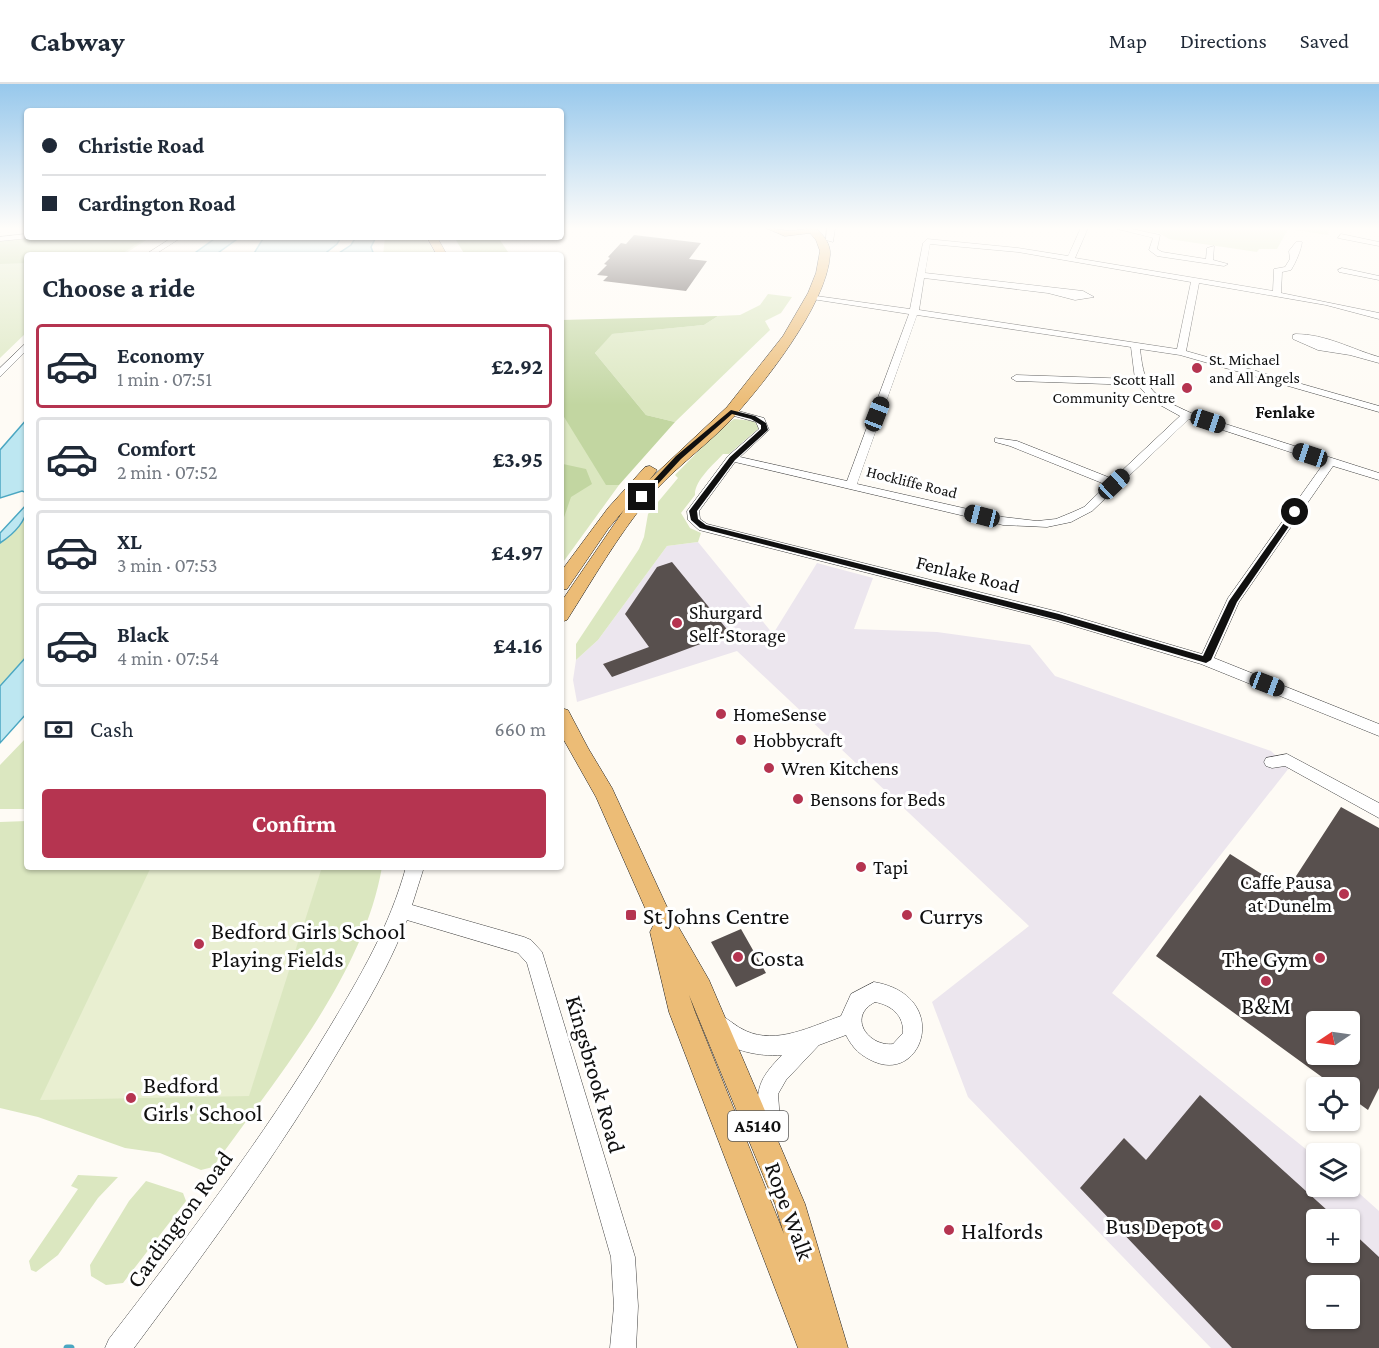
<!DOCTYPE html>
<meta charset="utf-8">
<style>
body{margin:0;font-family:"Crimson Pro",serif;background:#f2f2f3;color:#1f2937;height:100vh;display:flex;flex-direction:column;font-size:22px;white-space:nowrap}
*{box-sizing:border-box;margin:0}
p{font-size:20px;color:#747a83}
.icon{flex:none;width:33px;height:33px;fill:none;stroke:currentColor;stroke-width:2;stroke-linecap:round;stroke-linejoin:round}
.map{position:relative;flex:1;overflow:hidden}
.details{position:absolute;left:24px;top:168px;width:540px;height:618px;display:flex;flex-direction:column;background:#fff;border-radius:6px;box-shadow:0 2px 4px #0004}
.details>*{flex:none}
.top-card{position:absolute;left:24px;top:24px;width:540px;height:132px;border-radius:6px;box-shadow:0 2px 4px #0004;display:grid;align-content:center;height:132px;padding:0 18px;background:#fff}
.needle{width:39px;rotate:257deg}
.controls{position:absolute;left:1306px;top:927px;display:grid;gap:12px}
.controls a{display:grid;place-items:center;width:54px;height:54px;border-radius:6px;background:#fff;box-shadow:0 2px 4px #0004;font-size:30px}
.end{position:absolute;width:27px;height:27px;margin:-14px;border:8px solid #101010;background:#fff;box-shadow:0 0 0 3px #fff}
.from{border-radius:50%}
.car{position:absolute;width:18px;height:36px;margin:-18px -9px;border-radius:8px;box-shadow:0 0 4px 2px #0007;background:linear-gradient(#222 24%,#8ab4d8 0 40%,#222 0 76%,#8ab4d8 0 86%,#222 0)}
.top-card b{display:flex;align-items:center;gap:21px;height:57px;font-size:22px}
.top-card b+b{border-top:2px solid #e0e1e3}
.top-card i{width:15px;height:15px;background:#1f2937}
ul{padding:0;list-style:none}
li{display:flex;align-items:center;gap:18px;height:84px;margin:0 12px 9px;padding:0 6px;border:3px solid #e0e1e3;border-radius:6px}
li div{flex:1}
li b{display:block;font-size:22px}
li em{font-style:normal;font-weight:700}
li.current{border-color:#b53450}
li>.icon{width:54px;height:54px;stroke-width:1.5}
h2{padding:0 18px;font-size:27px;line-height:72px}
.pay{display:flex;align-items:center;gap:15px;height:66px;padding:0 18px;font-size:22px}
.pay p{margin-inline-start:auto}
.cta{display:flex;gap:12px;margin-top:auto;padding:12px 18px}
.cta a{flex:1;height:69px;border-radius:6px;background:#b53450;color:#fff;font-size:24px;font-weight:700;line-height:69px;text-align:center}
header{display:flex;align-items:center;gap:36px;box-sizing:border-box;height:84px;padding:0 30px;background:#fff;border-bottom:2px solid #e0e1e3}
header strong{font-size:28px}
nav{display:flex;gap:33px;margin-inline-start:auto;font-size:21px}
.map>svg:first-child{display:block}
.industrial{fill:#ece6ee;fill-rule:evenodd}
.green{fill:#dbe7c0}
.forest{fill:#c2d6a1}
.pitch{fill:#e9efd1}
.water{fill:#bde7f1;stroke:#4ba7c2;stroke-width:1.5}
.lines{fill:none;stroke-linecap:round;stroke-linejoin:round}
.stream{stroke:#4ba7c2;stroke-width:7}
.building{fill:#58504e;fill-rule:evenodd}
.minor-casing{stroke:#434343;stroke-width:1}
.major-casing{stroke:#212121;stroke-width:1}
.minor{fill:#fff;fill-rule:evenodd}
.major{fill:#ecbc76;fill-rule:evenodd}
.route{fill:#101010}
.poi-dot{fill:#b53450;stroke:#fff;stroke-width:2}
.labels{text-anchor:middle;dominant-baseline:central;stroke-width:6;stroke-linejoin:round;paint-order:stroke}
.far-poi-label{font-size:16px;fill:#101010;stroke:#fff;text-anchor:start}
.far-street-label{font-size:16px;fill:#101010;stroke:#fff}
.far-neighbourhood-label{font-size:18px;font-weight:bold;fill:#101010;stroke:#fff}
.shield{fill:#fff;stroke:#585858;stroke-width:1.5}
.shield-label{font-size:18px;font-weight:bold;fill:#101010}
.street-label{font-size:20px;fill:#101010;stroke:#fff}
.poi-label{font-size:20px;fill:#101010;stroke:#fff;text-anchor:start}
.near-poi-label{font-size:24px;fill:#101010;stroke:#fff;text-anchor:start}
.near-street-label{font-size:24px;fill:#101010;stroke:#fff}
</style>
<header>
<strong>Cabway</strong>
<nav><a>Map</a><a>Directions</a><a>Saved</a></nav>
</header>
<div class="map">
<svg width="1379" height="1264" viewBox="0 0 1379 1264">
<rect width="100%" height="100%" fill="#fefbf5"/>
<path class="industrial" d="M698,458L773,550L817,479L873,494L854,545L937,548L1030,561L1055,592L1271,667L1289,684L1112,909L1317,1074V1102L1350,1101L1379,1127V1264H1211L968,1013L932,918L1029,842L737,567L577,618L573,596L576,576L598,556L667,462ZM1317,1136H1350V1168H1317ZM1317,1202H1350V1234H1317Z"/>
<path class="green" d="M1127,144H1329L1328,151L1288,145L1277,165H1259L1257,168L1169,155L1159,149Z
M41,153H151L123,171H27V248L0,274V156Z
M385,153H425L436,171H383Z
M768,210L792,213L781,229L765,237L770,246L675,338L646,331L595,269L611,250L704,241L718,232L740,231L760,221Z
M561,312L612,399L619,401L561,481Z
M734,335L754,337L759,344L729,370H723C714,380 694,397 695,411L681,429L690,444L701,449L698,458L667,462L598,556L576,576V560L639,465L644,453L648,430L678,394L675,391L718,347Z
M27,430V572L0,602V459L11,451Z
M27,653V725H0V681Z
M27,737V783H382C363,893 276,994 213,1083L201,1086L160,1069L125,1064L38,1033L0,1024V738Z
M78,1091L118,1093L98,1114L58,1171L36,1188L31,1186L29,1177L78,1105L71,1102Z
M146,1097L183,1109L186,1117L123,1199L106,1201L91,1192L90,1181L129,1117Z"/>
<path class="forest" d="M55,153H147L120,171H27V179L0,180V157Z
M454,153H498L510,171H465Z
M718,232L704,241L612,250L595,269L646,331L675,338L619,401H606L561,328V236Z
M563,380L586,385L592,400L571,413L561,442V381Z"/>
<path class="pitch" d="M151,783H322L249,1012L40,1016Z"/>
<path class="water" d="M217,153H240L215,171H192Z
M264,153H341L337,160L323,171H253Z
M356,153H376L371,163L374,171H336L351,161Z
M27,335V409L22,407L0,414V366Z
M27,420C28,436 14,450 0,459V449Z
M27,572V629L0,659V602Z"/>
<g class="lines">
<path class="stream" d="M67,1264H71"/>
</g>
<path class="building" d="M634,151L701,159L689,175L707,177L686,207L603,197L608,192L597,191L607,181L604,180L610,174L608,173L621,159L626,160Z
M672,478L730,549L612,593L603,580L649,563L625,530L657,483Z
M1341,723L1379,744V1004L1368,1026L1350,1013V1004H1337L1156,872L1230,770L1287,806ZM1317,938H1350V970H1317Z
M741,845L766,889L736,903L711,858Z
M1200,1011L1338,1136H1317V1168H1350V1146L1379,1173V1264H1232L1080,1104L1124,1054L1146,1076ZM1317,1202H1350V1234H1317Z"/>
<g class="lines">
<defs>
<path id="minor" d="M827,144H835L833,158L826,156Z
M1081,144H1088L1075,174L1273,207L1274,185L1285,183L1290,175L1289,167L1296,158H1302C1301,166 1296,178 1291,186L1282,188L1281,209L1379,229V235L1326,221L1199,199L1186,267L1379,322V328L1180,271L1140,265C1145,308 1152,311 1191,329L1379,389V396L1333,382L1239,518L1214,574L1379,640V652L1201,580L1057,537L699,446L688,436L687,427L728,372L759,345L756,338L727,330L726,328L731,325L764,334L769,346L740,373L847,397L909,230L812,215H809V211L910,225L923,159L927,155L1018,164L1068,172ZM930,160L1018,168L1191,198L1177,265L919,226L924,194L1048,209L1075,216L1094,213L1083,207L925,189ZM917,231L1131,263L1135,295L1016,291L1011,294L1016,297L1138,301L1151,316L1180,332L1113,395L1017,357L995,354V358L1010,362L1107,401L1084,423L1073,428L1056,435L1037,437L1003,433L857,400ZM1189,335L1324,379L1228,514L1202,570L1059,528L707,440L700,435L699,427L735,378L1003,441L1047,443L1071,438L1092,427Z
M1114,144H1127L1160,151L1157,165L1162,168L1206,175L1207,164L1214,162L1213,176L1228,180L1224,182L1157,172L1149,166L1153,154Z
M27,150L30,154L0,157V153Z
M1341,150L1379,158V162L1338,154Z
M173,153H182L154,171H145Z
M1342,184L1379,192V196L1339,188L1338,186Z
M1296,250C1326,250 1351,265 1379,273V279L1350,271L1318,266L1293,255V251Z
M27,258V266L0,293V284Z
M1287,670L1379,719V734L1285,682L1272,684L1266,682L1264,678L1266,674Z
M406,783H424L412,821L524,853L531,856L542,868L635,1173L638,1222L636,1264H610L614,1222L611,1173L527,879L518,869L407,836C390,880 366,921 342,961C280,1067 207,1166 134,1264H105L109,1255C186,1155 263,1054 328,946C360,893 390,842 406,783Z
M874,898C951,911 924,998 875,978C861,972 853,965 846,951L819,961L786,996L778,1010L781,1051L778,1059L770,1062L762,1059C758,1049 758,1040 758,1030C756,1001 762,992 782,971C758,973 719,966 708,940L711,933L718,930C728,934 736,943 746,947C777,961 812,942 841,932L851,910ZM875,918C892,921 904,932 903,949L893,960C869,963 846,933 875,918Z"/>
<path id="major" d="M766,144L790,147L815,144C823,150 831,160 830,171C827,221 761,304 727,340C701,366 671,387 648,415C617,453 593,495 567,536L561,538V518L626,423L648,397L727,323L783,252L808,209L816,189L820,167L816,156L810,149L785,152Z
M427,153H437L447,171H437Z
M650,382L657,386L655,389L608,445L567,505L561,506V488L565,482L608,424L645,383Z
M561,624L568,626L588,664L612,704L667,823L709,896L805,1120L848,1264H798L669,928L650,848L653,842L596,713L561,651ZM689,911L775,1120L784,1150L695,928Z"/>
</defs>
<use href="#minor" class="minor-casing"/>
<use href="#major" class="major-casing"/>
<use href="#minor" class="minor"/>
<use href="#major" class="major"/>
</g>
<linearGradient id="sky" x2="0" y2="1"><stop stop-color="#97c8ec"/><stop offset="0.45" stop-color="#fffdfa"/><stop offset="1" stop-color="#fffdfa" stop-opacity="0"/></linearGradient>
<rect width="1379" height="321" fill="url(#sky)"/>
<path class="route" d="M731,326L755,332L766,339L768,346L735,376L697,427L698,435L706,441L1059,530L1203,572L1229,517L1293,426L1299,428L1237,518L1211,576L1206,579L1058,536L700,444L691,436L689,427L730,373L761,345V341L751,335L732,330L681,375L645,414H640V411L676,372Z"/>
<g class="poi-dot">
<circle cx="1197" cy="284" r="6"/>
<circle cx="1187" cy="304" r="6"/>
<circle cx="677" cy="539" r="6"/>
<circle cx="721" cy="630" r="6"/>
<circle cx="741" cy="656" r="6"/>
<circle cx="769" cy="684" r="6"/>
<circle cx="798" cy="715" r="6"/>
<circle cx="861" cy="783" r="6"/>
<circle cx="1344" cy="810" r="6"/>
<rect x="625" y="825" width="12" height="12" rx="3"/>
<circle cx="907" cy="831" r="6"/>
<circle cx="199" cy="860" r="6"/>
<circle cx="738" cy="873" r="6"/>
<circle cx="1320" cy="874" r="6"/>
<circle cx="1266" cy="897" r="6"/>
<circle cx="131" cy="1014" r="6"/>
<circle cx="1216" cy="1141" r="6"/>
<circle cx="949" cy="1146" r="6"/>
</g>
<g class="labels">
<g class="far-poi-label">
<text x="1209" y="275">St. Michael<tspan x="1209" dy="18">and All Angels</tspan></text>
<text x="1175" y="295" text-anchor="end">Scott Hall<tspan x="1175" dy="18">Community Centre</tspan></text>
</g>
<g class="far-street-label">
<text transform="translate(912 398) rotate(14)">Hockliffe Road</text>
</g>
<g class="far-neighbourhood-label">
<text x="1285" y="328">Fenlake</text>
</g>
<rect class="shield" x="728" y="1027" width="60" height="30" rx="4.5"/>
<g class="shield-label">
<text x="758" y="1042">A5140</text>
</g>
<g class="street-label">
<text transform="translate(968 490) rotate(14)">Fenlake Road</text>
</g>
<g class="poi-label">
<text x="689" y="528">Shurgard<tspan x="689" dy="23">Self-Storage</tspan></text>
<text x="733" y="630">HomeSense</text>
<text x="753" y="656">Hobbycraft</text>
<text x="781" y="684">Wren Kitchens</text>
<text x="810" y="715">Bensons for Beds</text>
<text x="873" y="783">Tapi</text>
<text x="1332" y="798" text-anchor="end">Caffe Pausa<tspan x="1332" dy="23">at Dunelm</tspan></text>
</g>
<g class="near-poi-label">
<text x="643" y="831">St Johns Centre</text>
<text x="919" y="831">Currys</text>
<text x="211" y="846">Bedford Girls School<tspan x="211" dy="28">Playing Fields</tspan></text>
<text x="750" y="873">Costa</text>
<text x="1308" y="874" text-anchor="end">The Gym</text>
<text x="1266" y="921" text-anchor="middle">B&amp;M</text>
<text x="143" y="1000">Bedford<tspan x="143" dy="28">Girls' School</tspan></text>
<text x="1204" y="1141" text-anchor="end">Bus Depot</text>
<text x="961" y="1146">Halfords</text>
</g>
<g class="near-street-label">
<text transform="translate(596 990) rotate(74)">Kingsbrook Road</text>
<text transform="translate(790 1127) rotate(70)">Rope Walk</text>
<text transform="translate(179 1135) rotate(-54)">Cardington Road</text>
</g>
</g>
</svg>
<div class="controls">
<a><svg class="needle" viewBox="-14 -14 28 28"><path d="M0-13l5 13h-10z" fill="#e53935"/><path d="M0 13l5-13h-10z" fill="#747a83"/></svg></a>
<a><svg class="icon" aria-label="locate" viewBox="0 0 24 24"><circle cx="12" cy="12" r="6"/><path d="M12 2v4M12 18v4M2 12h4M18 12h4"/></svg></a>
<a><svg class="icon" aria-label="layers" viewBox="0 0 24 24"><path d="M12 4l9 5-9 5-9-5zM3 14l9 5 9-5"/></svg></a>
<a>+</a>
<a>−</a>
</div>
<i class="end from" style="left:1295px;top:428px"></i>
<i class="end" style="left:642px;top:413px"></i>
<i class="car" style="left:877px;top:330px;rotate:21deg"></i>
<i class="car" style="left:1208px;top:337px;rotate:108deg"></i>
<i class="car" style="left:1310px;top:371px;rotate:288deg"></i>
<i class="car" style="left:1114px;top:400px;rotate:47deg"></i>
<i class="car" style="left:982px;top:432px;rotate:284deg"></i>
<i class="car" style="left:1267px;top:600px;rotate:111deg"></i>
<div class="top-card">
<b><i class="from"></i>Christie Road</b>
<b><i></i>Cardington Road</b>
</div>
<section class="details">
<h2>Choose a ride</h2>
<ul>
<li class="current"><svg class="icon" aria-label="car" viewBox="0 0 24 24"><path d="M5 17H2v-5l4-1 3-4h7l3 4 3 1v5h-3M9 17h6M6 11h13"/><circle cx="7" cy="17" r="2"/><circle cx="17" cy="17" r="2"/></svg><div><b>Economy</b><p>1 min · 07:51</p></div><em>£2.92</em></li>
<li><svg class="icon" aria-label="car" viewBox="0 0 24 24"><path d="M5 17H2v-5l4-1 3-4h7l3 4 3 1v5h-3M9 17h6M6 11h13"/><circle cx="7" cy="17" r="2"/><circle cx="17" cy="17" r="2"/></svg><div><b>Comfort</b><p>2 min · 07:52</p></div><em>£3.95</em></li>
<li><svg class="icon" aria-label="car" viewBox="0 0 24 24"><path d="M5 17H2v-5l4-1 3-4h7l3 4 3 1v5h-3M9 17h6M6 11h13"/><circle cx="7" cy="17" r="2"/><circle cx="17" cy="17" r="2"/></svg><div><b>XL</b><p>3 min · 07:53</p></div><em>£4.97</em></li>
<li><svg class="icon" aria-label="car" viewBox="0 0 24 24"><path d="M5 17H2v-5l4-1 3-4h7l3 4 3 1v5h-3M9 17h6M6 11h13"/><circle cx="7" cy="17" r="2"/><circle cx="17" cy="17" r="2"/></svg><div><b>Black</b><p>4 min · 07:54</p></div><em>£4.16</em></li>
</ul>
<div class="pay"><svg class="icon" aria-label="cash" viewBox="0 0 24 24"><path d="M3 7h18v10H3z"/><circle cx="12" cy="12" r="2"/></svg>Cash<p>660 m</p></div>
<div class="cta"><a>Confirm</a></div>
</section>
</div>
